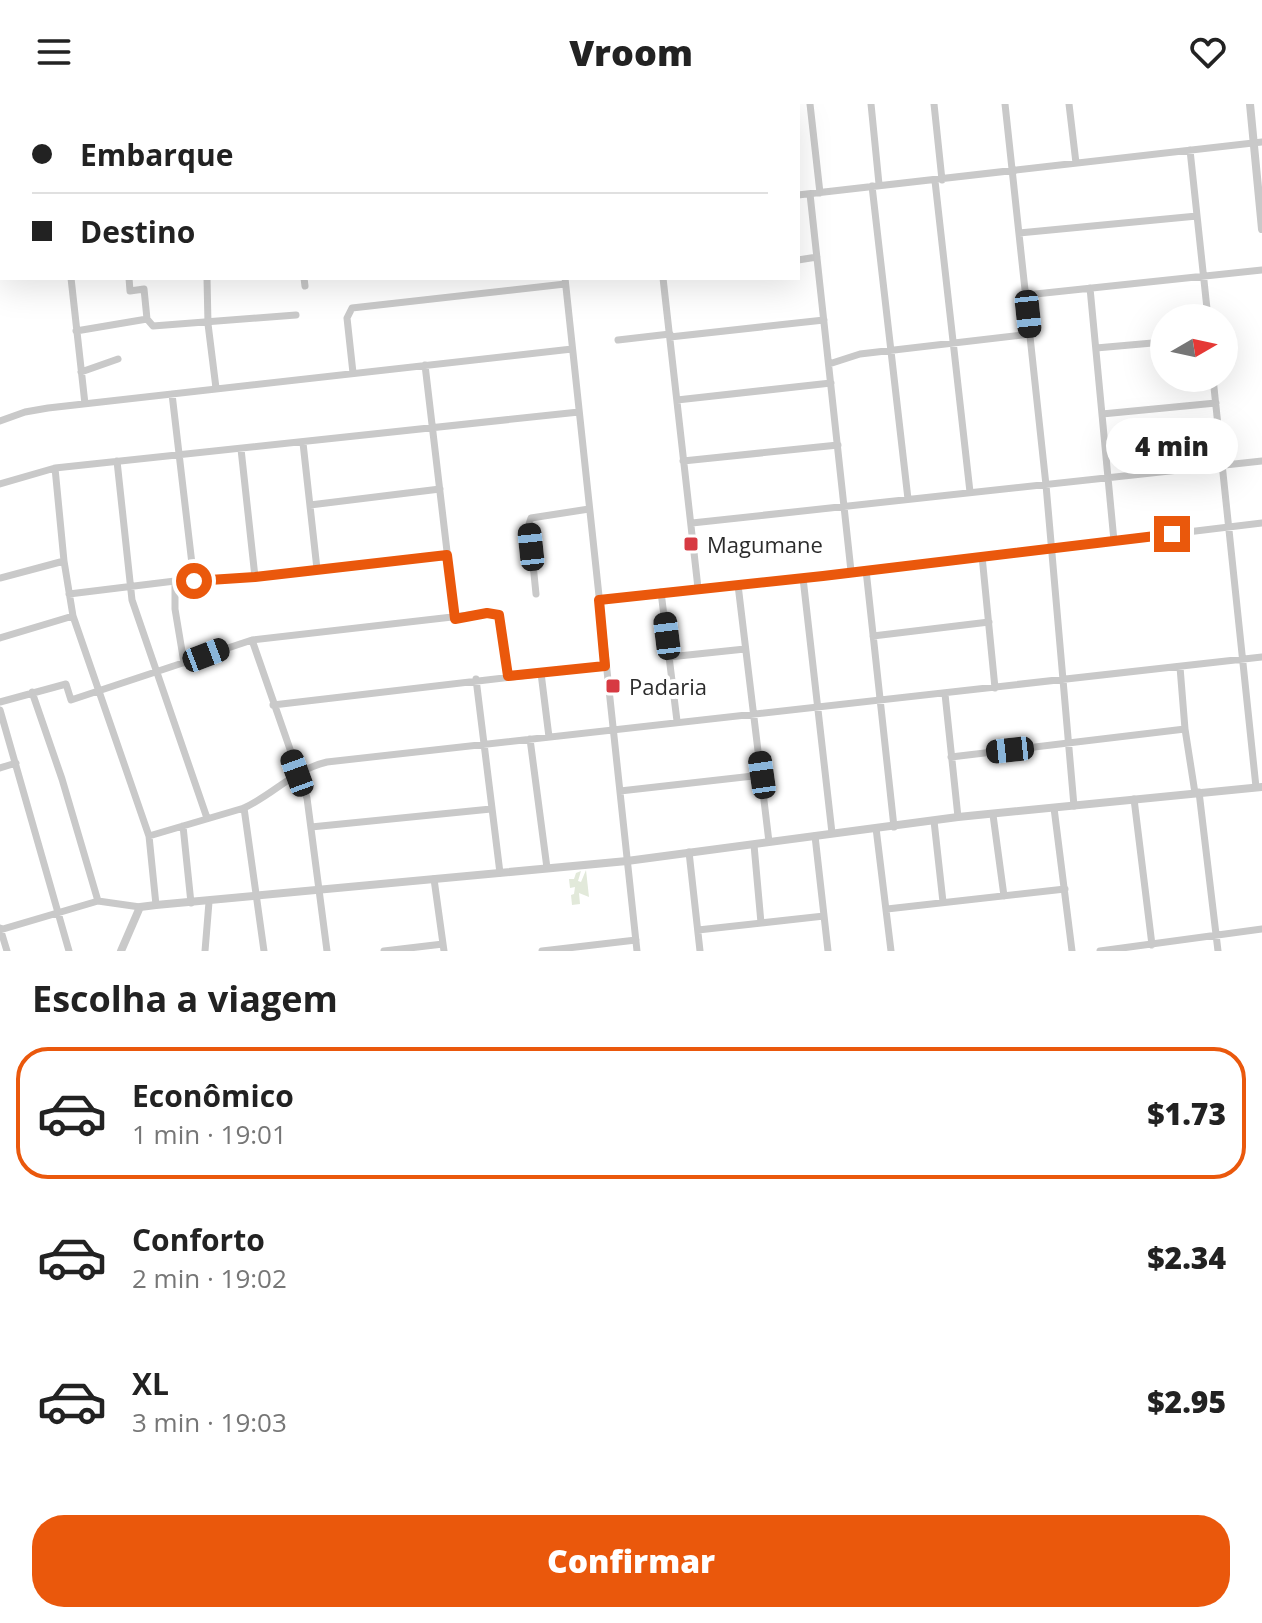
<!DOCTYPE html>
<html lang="pt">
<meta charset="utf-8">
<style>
body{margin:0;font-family:"Open Sans",sans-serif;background:#f6f6f6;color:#222;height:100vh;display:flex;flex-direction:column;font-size:30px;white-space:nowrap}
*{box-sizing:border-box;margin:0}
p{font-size:26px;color:#767676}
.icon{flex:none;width:44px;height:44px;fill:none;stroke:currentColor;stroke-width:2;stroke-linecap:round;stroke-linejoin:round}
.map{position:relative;height:847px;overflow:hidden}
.drawer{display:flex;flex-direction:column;background:#fff;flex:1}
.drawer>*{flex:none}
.guide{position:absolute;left:0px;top:0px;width:800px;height:176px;box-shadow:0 8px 32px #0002;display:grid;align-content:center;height:176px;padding:0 32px;background:#fff}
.needle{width:52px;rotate:81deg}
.controls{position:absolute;left:1150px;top:200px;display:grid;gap:16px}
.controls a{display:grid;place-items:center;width:88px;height:88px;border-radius:50%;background:#fff;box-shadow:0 8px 32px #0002;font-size:40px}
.end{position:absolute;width:36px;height:36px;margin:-18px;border:10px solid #ea580c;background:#fff;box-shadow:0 0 0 4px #fff}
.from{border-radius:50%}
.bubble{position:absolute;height:56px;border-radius:28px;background:#fff;box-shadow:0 8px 32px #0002;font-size:26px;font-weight:800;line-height:56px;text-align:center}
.car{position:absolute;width:24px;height:48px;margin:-24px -12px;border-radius:10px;box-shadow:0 0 6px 2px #0007;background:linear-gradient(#222 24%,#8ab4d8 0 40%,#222 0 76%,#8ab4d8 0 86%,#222 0)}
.guide b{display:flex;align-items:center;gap:28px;height:76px;font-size:30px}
.guide b+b{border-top:2px solid #e0e0e0}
.guide i{width:20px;height:20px;background:#222}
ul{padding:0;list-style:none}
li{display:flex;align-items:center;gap:24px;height:132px;margin:0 16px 12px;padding:0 16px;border:4px solid transparent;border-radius:32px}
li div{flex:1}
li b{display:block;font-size:30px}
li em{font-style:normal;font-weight:800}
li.current{border-color:#ea580c}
li>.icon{width:72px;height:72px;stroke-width:1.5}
h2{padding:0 32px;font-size:36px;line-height:96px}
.action{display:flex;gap:16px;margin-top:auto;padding:16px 32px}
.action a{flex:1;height:92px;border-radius:32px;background:#ea580c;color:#fff;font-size:32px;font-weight:800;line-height:92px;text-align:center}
header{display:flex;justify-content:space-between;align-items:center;height:104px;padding:0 32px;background:#fff;font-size:36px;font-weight:800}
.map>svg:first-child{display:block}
.green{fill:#e2e9da}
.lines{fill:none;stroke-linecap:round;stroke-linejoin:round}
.minor{stroke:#c9c9c9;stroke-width:7}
.tertiary{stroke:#c9c9c9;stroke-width:8}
.route{stroke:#ea580c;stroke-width:10}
.poi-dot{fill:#d73a42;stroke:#fff;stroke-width:3}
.labels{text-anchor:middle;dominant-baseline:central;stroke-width:8;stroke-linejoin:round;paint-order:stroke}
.poi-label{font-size:22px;fill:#2c2c2c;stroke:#fff;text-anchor:start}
</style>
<header><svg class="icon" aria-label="menu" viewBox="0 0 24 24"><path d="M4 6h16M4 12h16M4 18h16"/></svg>Vroom<svg class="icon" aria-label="heart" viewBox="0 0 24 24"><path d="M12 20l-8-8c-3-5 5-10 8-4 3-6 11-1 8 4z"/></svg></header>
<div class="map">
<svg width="1262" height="847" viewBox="0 0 1262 847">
<rect width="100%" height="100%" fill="#fff"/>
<path class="green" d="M586,766L589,793L579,789L580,800L572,801L571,791L574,790L575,783L570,784L569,775H574L576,769L581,767L578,777L581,778Z"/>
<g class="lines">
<path class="minor" d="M314,0L315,2
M480,0V2
M650,0V2
M713,0L714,2
M776,0V2
M810,0L820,89
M871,0L879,80
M934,0L942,76
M1005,0L1046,381L1074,702
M1069,0L1076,59
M357,2L378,0
M0,43L2,42
M1190,46L1208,214
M935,77L970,388
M872,82L908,395
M810,90L851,467
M798,91L1262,38
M1019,129L1197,112
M798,156L817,153
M71,174L85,300
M129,174L130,187L144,185L147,215
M207,174L208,220L216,284
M304,174L305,182
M565,174L637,847
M663,174L698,484
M1090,184L1114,437
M1026,191L1262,166
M76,227L147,215L153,222L296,211
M670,233L824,216
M618,236L670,230
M1096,244L1164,238
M829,260L860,250L1030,230
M425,261L455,515
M81,268L118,255
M353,269L347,214L352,204L565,180
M1213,274L1256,683
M172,290L194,477
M677,296L831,279
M1102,310L1216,299
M0,317L25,308L48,304L572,245
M303,339L317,465
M241,345L255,473
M117,357L132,496L207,714
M683,357L838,341
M55,364L64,457L73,512L149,732L156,801
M0,380L55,364L579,308
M310,401L440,385
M692,419L1262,357
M982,452L995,584
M866,466L894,723
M0,474L64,457
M803,474L832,729
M738,481L769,738
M661,488L677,617
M69,490L175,477
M536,490L529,420L531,414L589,405
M599,496L823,472L1262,419
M873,532L989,518
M0,534L73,512
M252,536L307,694L327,847
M669,553L745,545
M184,559L175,505V477L255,473L447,451
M1180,563L1185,625L1195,689
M541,569L549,633
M476,575L500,769
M32,588L62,675L98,797
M945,590L958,713
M0,598L66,580L71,596L252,536L487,509L499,511L508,572
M273,601L605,562
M0,606L69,847
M530,635L547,764
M951,653L1185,625
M0,664L16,659
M620,687L762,671
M1199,688L1218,847
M1134,695L1152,841
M244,704L264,847
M1054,704L1072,847
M993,711L1004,792
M934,717L943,798
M183,722L191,799
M311,723L491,705
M876,724L891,847
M149,732L244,704C276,689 293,666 327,658L1262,553
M815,732L828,847
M754,741L761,819
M689,748L700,847
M434,775L444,847
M887,805L1065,785
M0,824L7,847
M0,826L98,797L140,803
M698,826L824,812
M205,847L209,798
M384,847L443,840
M542,847L636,836
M1100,847L1262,825"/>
<path class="tertiary" d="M1250,0L1262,125
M121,847L140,803L156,801L627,757L958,713L1262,683"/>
</g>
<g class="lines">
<path class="route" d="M194,477L255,473L447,451L455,515L487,509L499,511L508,572L605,562L599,496L823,472L1172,430"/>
</g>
<g class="poi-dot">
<rect x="683" y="432" width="16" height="16" rx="4"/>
<rect x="605" y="574" width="16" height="16" rx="4"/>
</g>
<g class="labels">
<g class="poi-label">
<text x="707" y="440">Magumane</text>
<text x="629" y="582">Padaria</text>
</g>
</g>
</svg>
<div class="controls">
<a><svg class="needle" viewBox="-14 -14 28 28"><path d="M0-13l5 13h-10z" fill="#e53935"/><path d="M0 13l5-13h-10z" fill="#767676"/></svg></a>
</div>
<i class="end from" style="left:194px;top:477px"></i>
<i class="end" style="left:1172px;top:430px"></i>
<div class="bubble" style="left:1106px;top:314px;width:132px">4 min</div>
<i class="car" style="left:1028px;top:210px;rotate:174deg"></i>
<i class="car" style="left:531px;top:443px;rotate:354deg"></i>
<i class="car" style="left:667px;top:532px;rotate:353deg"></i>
<i class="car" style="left:206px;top:551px;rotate:69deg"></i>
<i class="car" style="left:1010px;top:646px;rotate:264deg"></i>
<i class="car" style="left:297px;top:669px;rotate:340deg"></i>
<i class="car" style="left:762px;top:671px;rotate:352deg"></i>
<div class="guide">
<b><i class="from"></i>Embarque</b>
<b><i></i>Destino</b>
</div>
</div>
<section class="drawer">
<h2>Escolha a viagem</h2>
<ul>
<li class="current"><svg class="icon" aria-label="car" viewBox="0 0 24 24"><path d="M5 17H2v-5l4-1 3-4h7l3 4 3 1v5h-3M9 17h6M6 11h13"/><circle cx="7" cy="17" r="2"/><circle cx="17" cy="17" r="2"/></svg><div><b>Econômico</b><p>1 min · 19:01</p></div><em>$1.73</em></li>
<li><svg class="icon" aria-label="car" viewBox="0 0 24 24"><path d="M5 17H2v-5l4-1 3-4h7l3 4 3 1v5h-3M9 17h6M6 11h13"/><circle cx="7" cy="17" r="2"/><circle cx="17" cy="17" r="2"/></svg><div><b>Conforto</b><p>2 min · 19:02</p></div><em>$2.34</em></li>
<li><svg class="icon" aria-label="car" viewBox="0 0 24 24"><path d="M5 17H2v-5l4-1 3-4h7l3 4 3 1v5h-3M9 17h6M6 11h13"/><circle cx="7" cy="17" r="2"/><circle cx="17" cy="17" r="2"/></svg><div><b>XL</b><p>3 min · 19:03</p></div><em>$2.95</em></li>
</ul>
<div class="action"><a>Confirmar</a></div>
</section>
